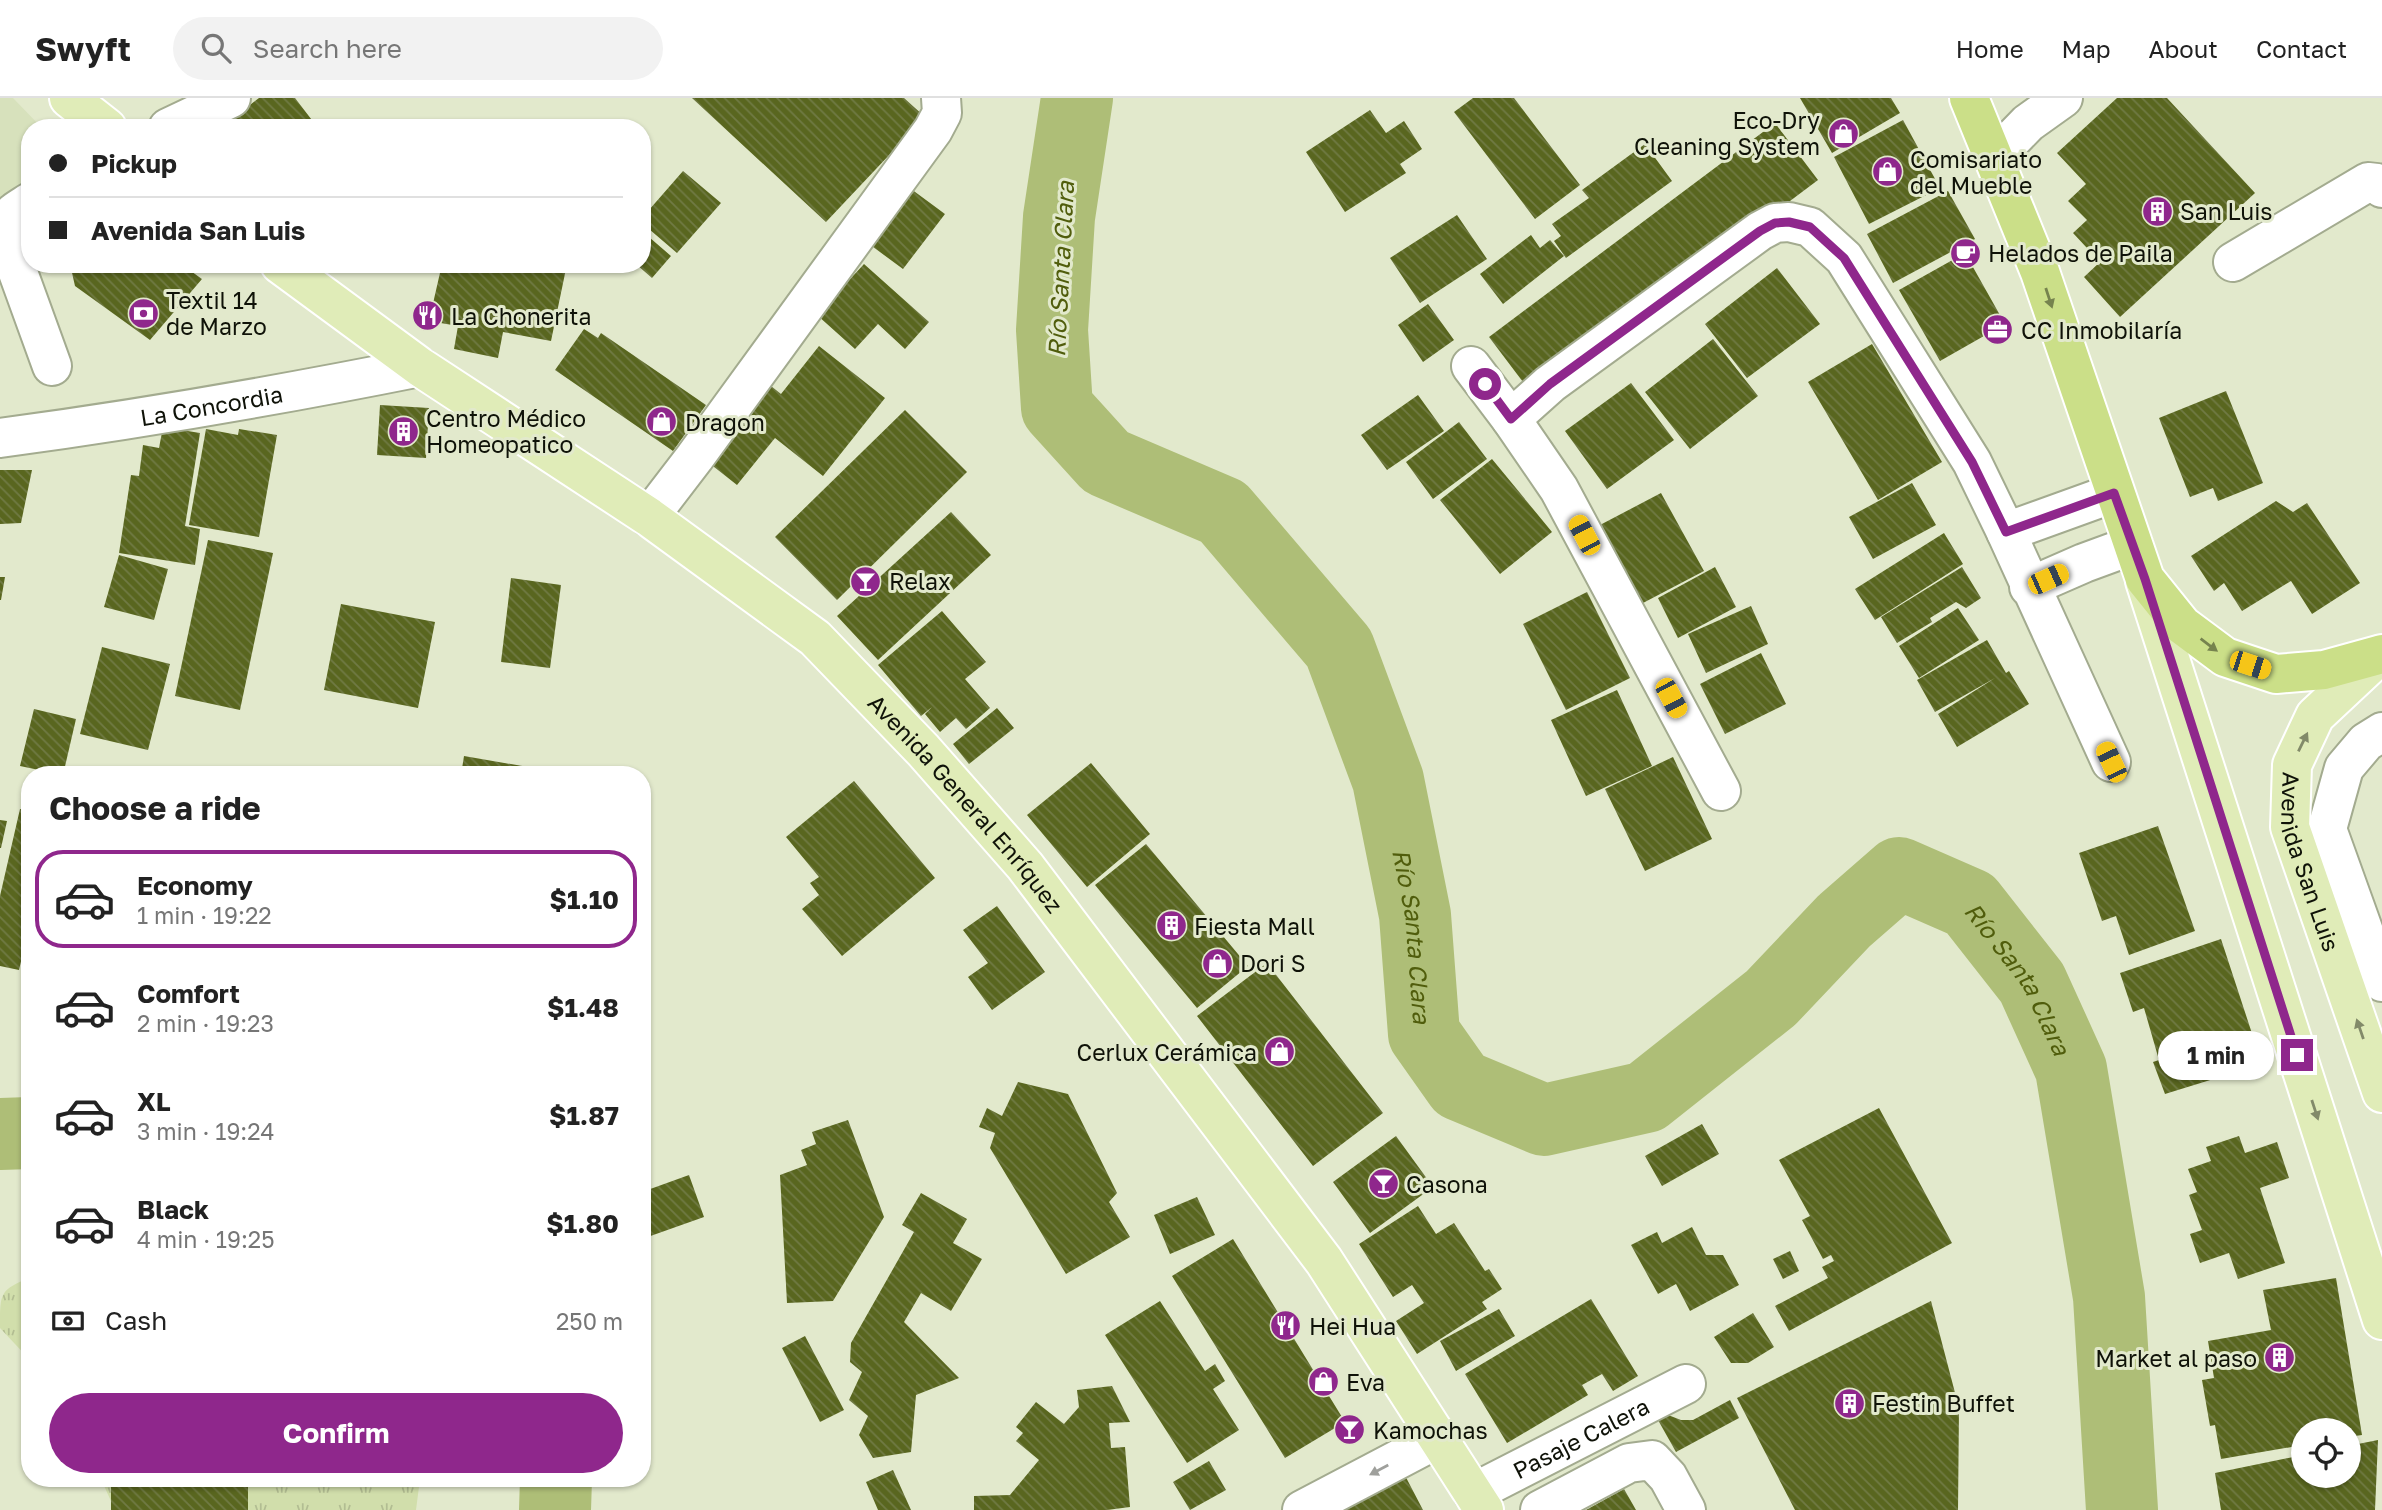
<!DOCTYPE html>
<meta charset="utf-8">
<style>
body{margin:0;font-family:"Golos Text",sans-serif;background:#f2f2f2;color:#222;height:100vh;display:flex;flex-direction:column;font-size:26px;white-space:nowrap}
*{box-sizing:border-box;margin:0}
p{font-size:23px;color:#767676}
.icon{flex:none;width:38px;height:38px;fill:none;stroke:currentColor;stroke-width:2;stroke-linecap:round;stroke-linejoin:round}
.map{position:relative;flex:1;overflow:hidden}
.side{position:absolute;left:21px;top:668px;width:630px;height:721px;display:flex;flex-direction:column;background:#fff;border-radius:28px;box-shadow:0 2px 5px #0004}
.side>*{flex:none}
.guide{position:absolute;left:21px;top:21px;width:630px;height:154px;border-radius:28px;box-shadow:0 2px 5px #0004;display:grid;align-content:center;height:154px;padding:0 28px;background:#fff}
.buttons{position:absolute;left:2291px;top:1320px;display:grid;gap:14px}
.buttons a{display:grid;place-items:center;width:70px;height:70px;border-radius:50%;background:#fff;box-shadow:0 2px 5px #0004;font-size:35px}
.end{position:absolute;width:32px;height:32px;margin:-16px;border:9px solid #8f278c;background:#fff;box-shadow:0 0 0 4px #fff}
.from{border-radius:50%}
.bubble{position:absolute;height:49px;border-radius:24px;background:#fff;box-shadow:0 2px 5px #0004;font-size:23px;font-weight:700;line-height:49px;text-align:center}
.car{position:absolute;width:21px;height:42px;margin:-21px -10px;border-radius:9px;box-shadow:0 0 5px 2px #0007;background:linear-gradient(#f5c518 24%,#345 0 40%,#f5c518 0 76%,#345 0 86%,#f5c518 0)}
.guide b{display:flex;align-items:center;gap:24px;height:66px;font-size:26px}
.guide b+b{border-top:2px solid #e0e0e0}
.guide i{width:18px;height:18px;background:#222}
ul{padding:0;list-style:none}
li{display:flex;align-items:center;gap:21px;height:98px;margin:0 14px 10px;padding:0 14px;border:4px solid transparent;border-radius:28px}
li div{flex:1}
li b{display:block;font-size:26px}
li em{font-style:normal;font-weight:700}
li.on{border-color:#8f278c}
li>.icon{width:63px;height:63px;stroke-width:1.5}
h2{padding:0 28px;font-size:32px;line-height:84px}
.pay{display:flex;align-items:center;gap:18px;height:77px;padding:0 28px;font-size:26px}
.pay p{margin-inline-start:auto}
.button{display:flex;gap:14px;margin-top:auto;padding:14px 28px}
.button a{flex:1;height:80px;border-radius:42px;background:#8f278c;color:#fff;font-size:28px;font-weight:700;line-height:80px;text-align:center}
header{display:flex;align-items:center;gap:42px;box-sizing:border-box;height:98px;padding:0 35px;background:#fff;border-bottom:2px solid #e0e0e0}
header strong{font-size:33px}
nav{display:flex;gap:38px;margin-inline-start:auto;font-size:24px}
.search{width:490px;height:63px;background:#f2f2f2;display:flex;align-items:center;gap:18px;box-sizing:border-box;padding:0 24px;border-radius:38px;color:#767676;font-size:26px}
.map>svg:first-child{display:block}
.built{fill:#d7e1bc}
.park{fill:url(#park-tufts)}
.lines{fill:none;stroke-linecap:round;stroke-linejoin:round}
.river{stroke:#aebe77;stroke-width:72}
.building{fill:url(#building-back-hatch)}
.minor-casing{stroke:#a3ab8f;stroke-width:42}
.major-casing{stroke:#fff;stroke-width:42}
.highway-casing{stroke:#fff;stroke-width:42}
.minor{stroke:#fff;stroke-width:38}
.major{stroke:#e0ecb8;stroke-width:38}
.highway{stroke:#cbdf88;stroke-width:38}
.oneway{fill:#76834e}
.oneway2{fill:#828a69}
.oneway3{fill:#9fa09c}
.route{stroke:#8f278c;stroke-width:9}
.labels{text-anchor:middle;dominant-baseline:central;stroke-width:6;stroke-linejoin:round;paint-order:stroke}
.poi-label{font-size:23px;fill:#0f1208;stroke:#e2e9cc;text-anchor:start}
.street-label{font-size:23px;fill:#0f1208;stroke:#e2e9cc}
.water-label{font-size:24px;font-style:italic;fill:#505d0c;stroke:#e2e9cc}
</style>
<header>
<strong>Swyft</strong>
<div class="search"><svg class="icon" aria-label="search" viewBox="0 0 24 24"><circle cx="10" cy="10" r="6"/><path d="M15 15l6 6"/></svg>Search here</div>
<nav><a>Home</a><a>Map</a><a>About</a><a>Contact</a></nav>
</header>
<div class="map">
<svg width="2382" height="1412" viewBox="0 0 2382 1412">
<defs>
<pattern id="park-tufts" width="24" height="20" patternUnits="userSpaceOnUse" patternTransform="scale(1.75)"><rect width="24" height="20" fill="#d1deab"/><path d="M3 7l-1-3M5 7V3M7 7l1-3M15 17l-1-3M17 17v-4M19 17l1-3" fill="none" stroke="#b2bd92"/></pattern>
<pattern id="building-back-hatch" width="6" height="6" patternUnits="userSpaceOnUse" patternTransform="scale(1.75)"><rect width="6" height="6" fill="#59661f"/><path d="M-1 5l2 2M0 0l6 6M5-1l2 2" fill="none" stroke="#707a44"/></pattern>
</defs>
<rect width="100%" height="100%" fill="#e2e9cc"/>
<path class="built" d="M0,0H13L42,30H30V82L0,99Z"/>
<path class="park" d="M30,1179V1262L0,1230C0,1193 0,1193 30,1179Z
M101,1381H420L416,1412H115Z"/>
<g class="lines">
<g class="river">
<path id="s1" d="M1077,0L1059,119L1052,232L1057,310L1106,364L1223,414L1339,550L1388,682L1415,817L1424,936L1460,987L1544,1022L1646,999L1771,900L1844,823L1899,775L1970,806L2032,885L2071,971L2109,1199L2122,1412"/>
<path d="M0,1036L30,1035"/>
<path d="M555,1412L556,1381"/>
</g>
</g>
<path class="building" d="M259,0H295L318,30H220Z
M692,0H904L925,19L826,124Z
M1473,0H1514L1580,87L1535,121L1454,14Z
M1800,0H1891L1900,15L1832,55Z
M2117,0H2167L2255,95L2120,219L2084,179L2100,164L2073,135L2087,122L2068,103L2086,86L2057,55Z
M1370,12L1386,35L1404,23L1422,51L1400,66L1406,75L1345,114L1306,54Z
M1903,22L1940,90L1869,126L1834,59Z
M1775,25L1818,82L1532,296L1489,239Z
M1645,46L1672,83L1566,160L1554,143L1561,138L1552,126L1589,100L1582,92Z
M683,73L721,105L677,155L642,125V120Z
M907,88L945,116L903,171L865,143Z
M1948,93L1975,141L1893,185L1867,136Z
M1457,117L1487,161L1420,205L1390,160Z
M642,133L671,158L652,180L636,166H642Z
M1531,137L1540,150L1550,142L1564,158L1503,206L1480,176Z
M1965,155L2005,226L1940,263L1899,192Z
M70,166H181L202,181L150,242L75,188Z
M442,166H567L551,243L503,234L498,260L454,251L458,228L429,223Z
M864,166L929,224L905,251L878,226L855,251L817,217Z
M1777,170L1820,226L1747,280L1705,226Z
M1428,206L1454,242L1423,264L1398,227Z
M584,231L598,240L601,235L706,307L673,353L555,272Z
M1713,241L1758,298L1690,351L1645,294Z
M1872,246L1942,364L1878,402L1808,284Z
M819,248L885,300L823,378L775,340L737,387L704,361L766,284L781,296Z
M1631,285L1674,342L1607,391L1565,333Z
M2226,293L2263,385L2218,403L2213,390L2190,399L2159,320Z
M1418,297L1444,333L1387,372L1361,337Z
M380,307L429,310L426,360L377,357Z
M905,312L967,374L837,502L775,439Z
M1459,324L1487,361L1433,401L1406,364Z
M163,329L200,335L185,428L200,431L195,467L119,455L131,377L139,378L143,347L159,350Z
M206,331L238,337L239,331L277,337L259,439L189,427Z
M1492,361L1552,434L1500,476L1440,402Z
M0,372H32L21,425L0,426Z
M1912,385L1936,427L1873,461L1849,419Z
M1661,395L1704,473L1643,505L1600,427Z
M2276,403L2293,414L2307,405L2360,485L2312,516L2291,483L2242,513L2224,485L2214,493L2191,458Z
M951,414L991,457L878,562L837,518Z
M1944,435L1963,466L1875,522L1855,491Z
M208,442L273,455L240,612L175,598Z
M119,457L168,471L154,522L104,509Z
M1715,469L1736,509L1678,540L1658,500Z
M1962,469L1981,500L1966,510L1956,504L1930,520L1932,524L1897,545L1881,519Z
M0,479H5L1,502H0Z
M511,480L561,487L550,570L501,564Z
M1587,494L1630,580L1566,612L1523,526Z
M341,506L435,524L418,610L324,592Z
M1751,508L1768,546L1706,575L1688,536Z
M1958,510L1979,542L1919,580L1899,548Z
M942,513L986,564L965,581L990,610L966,631L956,620L940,634L925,616L932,609L921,618L878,567Z
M1987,542L2006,575L2009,573L2029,606L1957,649L1938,616L1995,580L1935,614L1917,582Z
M102,549L170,566L148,652L80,636Z
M1761,555L1786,606L1725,636L1700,586Z
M1617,592L1652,668L1586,698L1551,622Z
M997,610L1014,630L969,666L953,646Z
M34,611L76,621L63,677L20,668Z
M464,658L557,674V677H461Z
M1673,659L1712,741L1645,773L1605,691Z
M1091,665L1150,736L1087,789L1027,717Z
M854,683L935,780L842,858L802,811L819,797L810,785L819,779L786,739Z
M20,711L30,713V825L19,872L0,868V798Z
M0,722L7,723L1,750H0Z
M2158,728L2195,833L2129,857L2116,818L2102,823L2079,755Z
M1146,746L1248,868L1197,910L1095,787Z
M997,808L1045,874L992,912L968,879L988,865L963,832Z
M2221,841L2262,966L2165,996L2153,964L2159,962L2144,910L2133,914L2120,875Z
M29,856H30V886L22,884Z
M1267,865L1383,1015L1313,1068L1197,918Z
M1018,984L1068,996L1117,1095L1109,1104L1130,1139L1066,1176L990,1050L995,1035L979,1029L987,1010L1002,1018Z
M1879,1010L1952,1145L1789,1233L1775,1208L1828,1180L1822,1169L1834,1163L1831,1157L1823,1161L1802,1122L1810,1118L1779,1062Z
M848,1022L884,1119L833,1203L787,1205L780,1077L807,1067L801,1052L816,1046L812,1034Z
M1702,1026L1719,1056L1662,1088L1645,1058Z
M1396,1038L1433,1089L1370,1135L1333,1084Z
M2239,1038L2245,1055L2277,1044L2289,1080L2260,1090L2285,1165L2238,1181L2229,1155L2200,1165L2190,1136L2202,1132L2189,1097L2197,1094L2188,1071L2211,1063L2206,1049Z
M689,1077L704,1119L642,1141V1094Z
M921,1095L967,1121L953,1145L982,1161L951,1213L921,1195L904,1224L959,1280L916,1297L911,1354L873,1360L859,1337L868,1318L849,1302L862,1274L850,1264L851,1245L914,1134L902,1127Z
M1197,1099L1215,1137L1170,1156L1154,1117Z
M1418,1108L1436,1136L1454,1125L1485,1173L1489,1171L1502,1191L1482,1204L1487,1211L1417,1256L1396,1223L1424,1205L1412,1187L1393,1199L1359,1146Z
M1692,1129L1706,1157H1723L1739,1187L1690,1213L1676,1186L1658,1196L1631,1147L1657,1134L1662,1145Z
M1233,1141L1345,1324L1285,1360L1172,1178Z
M1790,1153L1799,1173L1783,1181L1773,1161Z
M2336,1180L2362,1337L2348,1339V1332H2303V1347L2221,1361L2215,1327L2210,1328L2202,1282L2214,1280L2208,1243L2271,1232L2263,1192Z
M1591,1201L1638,1278L1613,1293L1602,1276L1582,1287L1588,1297L1507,1345L1465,1276Z
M1160,1203L1205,1273L1215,1266L1225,1283L1213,1291L1239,1332L1187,1365L1105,1237Z
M1931,1203L1959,1310L1958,1412H1795L1737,1300Z
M1499,1211L1515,1238L1456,1273L1440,1243Z
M1753,1215L1774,1249L1748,1265H1731L1714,1239Z
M805,1238L844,1312L820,1324L782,1250Z
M1112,1288L1130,1324L1109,1325L1111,1350L1125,1349L1130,1409L1107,1412H974V1398L1010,1397L1039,1362L1016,1343L1023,1335L1016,1329L1036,1304L1064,1326L1079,1309L1077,1292Z
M1730,1302L1739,1320L1676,1354L1658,1322L1668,1317L1681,1322H1693Z
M2378,1342L2375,1412H2221L2215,1375L2303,1357V1377H2348V1348Z
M1209,1363L1226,1392L1190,1412L1173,1384Z
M1399,1366L1423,1412H1310Z
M893,1372L911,1412H878L866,1384Z
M111,1381H248V1412H111Z
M1624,1391L1636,1412H1586Z"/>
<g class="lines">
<defs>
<g id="minor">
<path d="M168,30L231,0"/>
<path d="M1995,59L2028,25L2063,0"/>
<path d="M30,104C10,117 4,118 7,144L52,268"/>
<path d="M2233,164L2368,84L2377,85L2382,90"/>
<path d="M1471,268L1511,321"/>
<path id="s2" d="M0,340C141,321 280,297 420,269"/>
<path d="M649,419L695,359L933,32L942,15L941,0"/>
<path d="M2006,434L2111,664"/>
<path d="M2029,489L2084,465L2133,447"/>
<path d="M2382,634L2366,644L2344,670L2327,731L2382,884"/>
<path d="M1721,693L1559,391L1511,321L1550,286L1760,133L1775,125L1789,124L1810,129L1844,160L1972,364L2006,434L2114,395"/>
<path id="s3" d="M1473,1395L1686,1286"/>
<path d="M1302,1412L1439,1340"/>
<path d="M1540,1412L1629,1365L1652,1362L1668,1379L1686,1412"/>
</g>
<g id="major">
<path d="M69,0L107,30"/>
<path id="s4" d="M280,166L420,269L649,419L815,540L923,652L1025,768L1324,1163L1484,1412"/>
<path d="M2145,483L2382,1222"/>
<path id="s5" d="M2380,557L2315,618L2292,667L2290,729L2382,995"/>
</g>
<path id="highway" d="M1969,0L2040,174L2145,481L2182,527L2225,559L2276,576L2324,572L2382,556"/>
</defs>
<use href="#minor" class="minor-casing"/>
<use href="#major" class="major-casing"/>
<use href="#highway" class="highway-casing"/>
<use href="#minor" class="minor"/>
<use href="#major" class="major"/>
<use href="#highway" class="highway"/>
</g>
<defs><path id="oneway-solid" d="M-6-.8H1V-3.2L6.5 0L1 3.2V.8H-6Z" transform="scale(1.75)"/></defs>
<g class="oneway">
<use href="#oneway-solid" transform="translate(2049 200) rotate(72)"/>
<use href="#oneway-solid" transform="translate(2209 547) rotate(37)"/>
</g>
<g class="oneway2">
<use href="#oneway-solid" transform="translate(2303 644) rotate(-64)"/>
<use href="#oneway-solid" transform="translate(2360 931) rotate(-109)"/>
<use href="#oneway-solid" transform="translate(2315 1012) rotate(72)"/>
</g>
<use class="oneway3" href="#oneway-solid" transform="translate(1379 1372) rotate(152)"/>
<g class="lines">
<path class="route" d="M1485,286L1511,321L1550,286L1760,133L1775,125L1789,124L1810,129L1844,160L1972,364L2006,434L2114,395L2145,481L2297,957"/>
</g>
<defs>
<symbol id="shop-disc" viewBox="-11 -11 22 22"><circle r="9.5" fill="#8f278c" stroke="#e2e9cc"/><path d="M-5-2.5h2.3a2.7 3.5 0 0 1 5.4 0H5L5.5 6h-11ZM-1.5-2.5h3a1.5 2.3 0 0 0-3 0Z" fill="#fff"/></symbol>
<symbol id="building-disc" viewBox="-11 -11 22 22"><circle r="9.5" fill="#8f278c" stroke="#e2e9cc"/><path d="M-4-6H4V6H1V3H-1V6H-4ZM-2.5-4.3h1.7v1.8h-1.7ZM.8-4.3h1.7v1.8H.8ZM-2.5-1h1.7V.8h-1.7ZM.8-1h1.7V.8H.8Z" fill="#fff"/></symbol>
<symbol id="cafe-disc" viewBox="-11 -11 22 22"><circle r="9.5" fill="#8f278c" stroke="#e2e9cc"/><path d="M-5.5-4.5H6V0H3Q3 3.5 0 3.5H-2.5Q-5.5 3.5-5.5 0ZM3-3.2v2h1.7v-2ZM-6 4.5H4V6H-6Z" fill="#fff"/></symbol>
<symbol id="bank-disc" viewBox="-11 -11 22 22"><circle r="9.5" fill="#8f278c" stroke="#e2e9cc"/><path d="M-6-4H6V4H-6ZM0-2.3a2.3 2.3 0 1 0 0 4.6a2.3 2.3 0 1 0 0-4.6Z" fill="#fff"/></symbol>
<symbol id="restaurant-disc" viewBox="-11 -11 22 22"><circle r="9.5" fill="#8f278c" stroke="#e2e9cc"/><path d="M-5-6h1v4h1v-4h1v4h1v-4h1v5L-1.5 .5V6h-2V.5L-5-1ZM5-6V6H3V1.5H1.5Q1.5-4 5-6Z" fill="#fff"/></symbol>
<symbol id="office-disc" viewBox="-11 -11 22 22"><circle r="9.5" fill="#8f278c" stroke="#e2e9cc"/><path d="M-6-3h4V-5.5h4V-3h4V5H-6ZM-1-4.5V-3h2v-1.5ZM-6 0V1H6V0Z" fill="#fff"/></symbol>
<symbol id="bar-disc" viewBox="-11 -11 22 22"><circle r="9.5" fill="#8f278c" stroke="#e2e9cc"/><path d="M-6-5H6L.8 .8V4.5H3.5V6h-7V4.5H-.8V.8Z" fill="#fff"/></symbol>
</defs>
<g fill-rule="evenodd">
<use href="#shop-disc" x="1826" y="18" width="35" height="35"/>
<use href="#shop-disc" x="1870" y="56" width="35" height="35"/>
<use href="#building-disc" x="2140" y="96" width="35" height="35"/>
<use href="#cafe-disc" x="1948" y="138" width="35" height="35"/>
<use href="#bank-disc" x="126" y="198" width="35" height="35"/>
<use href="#restaurant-disc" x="410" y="200" width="35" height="35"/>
<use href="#office-disc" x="1980" y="214" width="35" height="35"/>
<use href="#shop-disc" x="644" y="306" width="35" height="35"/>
<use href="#building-disc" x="386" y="316" width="35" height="35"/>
<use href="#bar-disc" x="848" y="466" width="35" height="35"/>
<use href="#building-disc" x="1154" y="810" width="35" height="35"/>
<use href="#shop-disc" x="1200" y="848" width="35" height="35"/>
<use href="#shop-disc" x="1262" y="936" width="35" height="35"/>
<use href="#bar-disc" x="1366" y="1068" width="35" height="35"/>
<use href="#restaurant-disc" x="1268" y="1210" width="35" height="35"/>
<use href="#building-disc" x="2262" y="1242" width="35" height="35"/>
<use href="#shop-disc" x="1306" y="1266" width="35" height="35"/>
<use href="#building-disc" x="1832" y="1288" width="35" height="35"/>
<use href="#bar-disc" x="1332" y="1314" width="35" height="35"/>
</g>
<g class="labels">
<g class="poi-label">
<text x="1820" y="22" text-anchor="end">Eco-Dry<tspan x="1820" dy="26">Cleaning System</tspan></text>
<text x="1910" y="61">Comisariato<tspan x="1910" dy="26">del Mueble</tspan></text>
<text x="2180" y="113">San Luis</text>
<text x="1988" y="155">Helados de Paila</text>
<text x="166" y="202">Textil 14<tspan x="166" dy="26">de Marzo</tspan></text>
<text x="451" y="218">La Chonerita</text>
<text x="2021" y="232">CC Inmobilaría</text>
<text x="426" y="320">Centro Médico<tspan x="426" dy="26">Homeopatico</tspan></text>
<text x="685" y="324">Dragon</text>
<text x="889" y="483">Relax</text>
<text x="1194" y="828">Fiesta Mall</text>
<text x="1240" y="865">Dori S</text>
<text x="1257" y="954" text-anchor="end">Cerlux Cerámica</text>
<text x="1406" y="1086">Casona</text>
<text x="1309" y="1228">Hei Hua</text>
<text x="2257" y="1260" text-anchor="end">Market al paso</text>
<text x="1346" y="1284">Eva</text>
<text x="1872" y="1305">Festin Buffet</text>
<text x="1373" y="1332">Kamochas</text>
</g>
<g class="street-label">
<text stroke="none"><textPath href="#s2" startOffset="214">La Concordia</textPath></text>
<text stroke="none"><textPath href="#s4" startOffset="877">Avenida General Enríquez</textPath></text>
<text stroke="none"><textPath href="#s5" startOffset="243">Avenida San Luis</textPath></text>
<text stroke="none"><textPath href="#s3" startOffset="121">Pasaje Calera</textPath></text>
</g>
<g class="water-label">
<text transform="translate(1060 171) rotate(-87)">Río Santa Clara</text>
<text stroke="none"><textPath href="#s1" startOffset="990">Río Santa Clara</textPath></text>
<text stroke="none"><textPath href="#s1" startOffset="1852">Río Santa Clara</textPath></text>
</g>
</g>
</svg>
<div class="buttons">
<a><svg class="icon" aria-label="locate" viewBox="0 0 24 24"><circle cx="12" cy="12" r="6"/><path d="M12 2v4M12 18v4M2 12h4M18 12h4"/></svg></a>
</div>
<i class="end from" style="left:1485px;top:286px"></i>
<i class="end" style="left:2297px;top:957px"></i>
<div class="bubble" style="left:2158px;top:933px;width:116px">1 min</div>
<i class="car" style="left:1584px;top:437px;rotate:332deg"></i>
<i class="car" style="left:2048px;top:481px;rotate:66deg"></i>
<i class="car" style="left:2250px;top:567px;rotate:108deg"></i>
<i class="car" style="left:1671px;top:600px;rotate:152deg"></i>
<i class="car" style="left:2111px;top:664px;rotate:335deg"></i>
<div class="guide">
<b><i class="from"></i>Pickup</b>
<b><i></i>Avenida San Luis</b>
</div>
<section class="side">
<h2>Choose a ride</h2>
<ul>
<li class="on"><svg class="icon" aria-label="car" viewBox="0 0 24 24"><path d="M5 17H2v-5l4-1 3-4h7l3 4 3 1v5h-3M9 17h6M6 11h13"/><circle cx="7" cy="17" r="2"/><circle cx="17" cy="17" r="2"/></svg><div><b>Economy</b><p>1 min · 19:22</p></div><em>$1.10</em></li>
<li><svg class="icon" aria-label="car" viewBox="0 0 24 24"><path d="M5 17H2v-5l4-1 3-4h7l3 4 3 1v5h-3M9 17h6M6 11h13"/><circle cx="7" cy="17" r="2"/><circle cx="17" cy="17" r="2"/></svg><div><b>Comfort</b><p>2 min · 19:23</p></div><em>$1.48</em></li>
<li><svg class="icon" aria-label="car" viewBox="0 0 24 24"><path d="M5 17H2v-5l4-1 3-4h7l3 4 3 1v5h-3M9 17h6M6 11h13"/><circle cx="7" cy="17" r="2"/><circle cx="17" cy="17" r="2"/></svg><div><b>XL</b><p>3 min · 19:24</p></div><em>$1.87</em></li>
<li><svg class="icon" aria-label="car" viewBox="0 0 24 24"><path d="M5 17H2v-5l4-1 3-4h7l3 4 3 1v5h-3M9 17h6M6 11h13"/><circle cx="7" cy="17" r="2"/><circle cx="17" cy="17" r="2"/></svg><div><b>Black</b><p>4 min · 19:25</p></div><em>$1.80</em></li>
</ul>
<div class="pay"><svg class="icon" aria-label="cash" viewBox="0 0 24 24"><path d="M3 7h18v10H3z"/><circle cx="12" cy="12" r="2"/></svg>Cash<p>250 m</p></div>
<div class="button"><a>Confirm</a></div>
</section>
</div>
